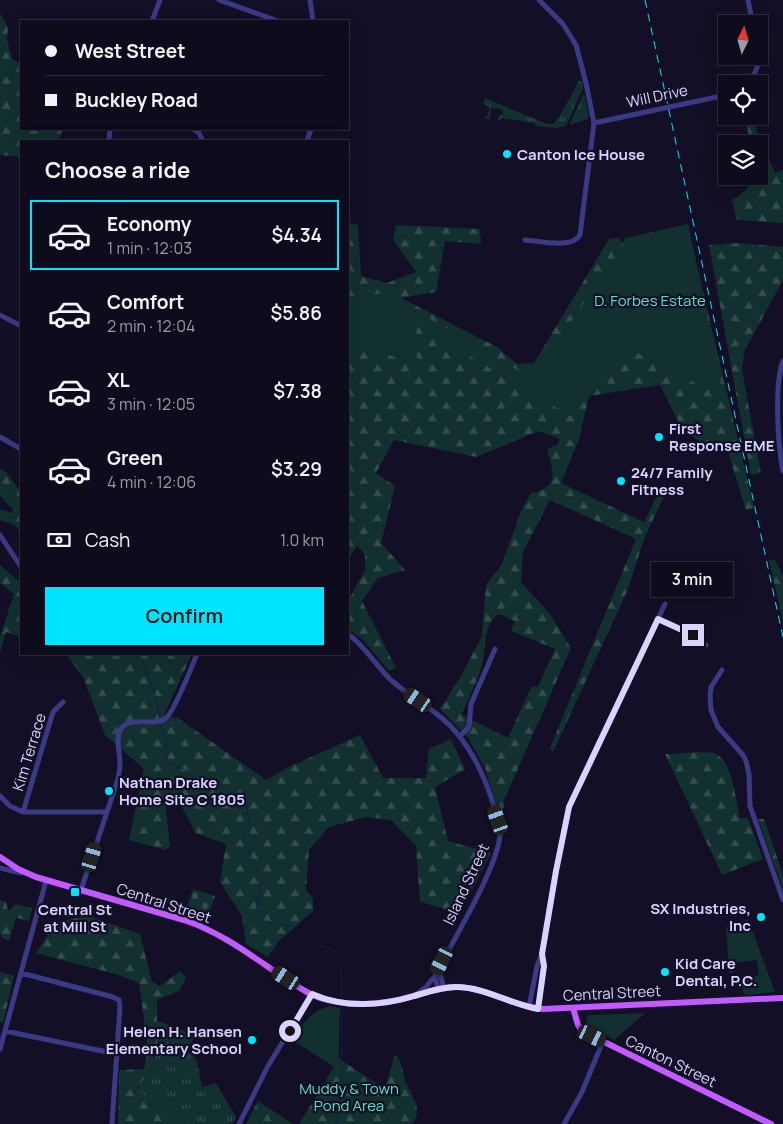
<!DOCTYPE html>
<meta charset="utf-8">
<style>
body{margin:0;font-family:Manrope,sans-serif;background:#171425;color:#f1f3f6;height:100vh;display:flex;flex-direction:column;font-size:19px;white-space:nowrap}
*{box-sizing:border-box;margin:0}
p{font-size:16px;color:#9b9ba3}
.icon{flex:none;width:28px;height:28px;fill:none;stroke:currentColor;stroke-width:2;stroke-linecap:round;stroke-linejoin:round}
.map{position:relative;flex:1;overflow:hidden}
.side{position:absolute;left:20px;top:140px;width:329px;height:515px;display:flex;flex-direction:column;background:#0e0b1c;border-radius:0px;box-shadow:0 5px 20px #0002,0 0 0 1px #2e2b3b}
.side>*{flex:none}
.guide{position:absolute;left:20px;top:20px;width:329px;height:110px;border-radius:0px;box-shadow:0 5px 20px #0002,0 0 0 1px #2e2b3b;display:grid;align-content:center;height:110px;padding:0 25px;background:#0e0b1c}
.needle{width:32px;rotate:5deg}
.buttons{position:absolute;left:718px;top:15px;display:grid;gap:10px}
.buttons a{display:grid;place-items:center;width:50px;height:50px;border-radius:0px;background:#0e0b1c;box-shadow:0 5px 20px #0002,0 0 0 1px #2e2b3b;font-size:25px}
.end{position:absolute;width:22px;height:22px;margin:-11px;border:6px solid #d9d4ff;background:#111;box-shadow:0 0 0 2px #111}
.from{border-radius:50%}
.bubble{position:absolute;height:35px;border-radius:0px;background:#0e0b1c;box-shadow:0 5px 20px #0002,0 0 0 1px #2e2b3b;font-size:16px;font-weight:600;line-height:35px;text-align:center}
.car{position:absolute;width:15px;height:30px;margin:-15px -8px;border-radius:6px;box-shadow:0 0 4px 1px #0007;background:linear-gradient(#222 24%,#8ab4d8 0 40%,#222 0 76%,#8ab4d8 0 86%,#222 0)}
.guide b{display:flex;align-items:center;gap:18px;height:48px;font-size:19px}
.guide b+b{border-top:1px solid #2e2b3b}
.guide i{width:12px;height:12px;background:#f1f3f6}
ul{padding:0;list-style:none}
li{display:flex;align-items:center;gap:15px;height:70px;margin:0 10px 8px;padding:0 15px;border:2px solid transparent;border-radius:0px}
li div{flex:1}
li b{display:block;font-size:19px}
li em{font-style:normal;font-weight:600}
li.on{border-color:#00e5ff}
li>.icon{width:45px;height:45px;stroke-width:1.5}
h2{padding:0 25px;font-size:22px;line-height:60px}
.pay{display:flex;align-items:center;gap:12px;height:55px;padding:0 25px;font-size:19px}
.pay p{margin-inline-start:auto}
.button{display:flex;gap:10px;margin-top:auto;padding:10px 25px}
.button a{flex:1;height:58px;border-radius:0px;background:#00e5ff;color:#111;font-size:20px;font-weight:600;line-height:58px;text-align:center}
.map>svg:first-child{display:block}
.grass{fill:url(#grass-tufts)}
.forest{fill:url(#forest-firs);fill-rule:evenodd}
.cemetery{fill:url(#cemetery-stones)}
.green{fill:#12302f}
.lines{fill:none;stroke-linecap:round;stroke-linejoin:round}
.stream{stroke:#0c2248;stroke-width:1}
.minor{stroke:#3d3a85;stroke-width:5}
.major{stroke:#c25bff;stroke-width:6}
.rail{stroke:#00e5ff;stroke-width:1;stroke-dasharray:8 6;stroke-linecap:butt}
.route{stroke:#d9d4ff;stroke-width:6}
.poi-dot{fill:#00e5ff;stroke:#130f26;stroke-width:2}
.labels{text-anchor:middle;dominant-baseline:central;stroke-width:4.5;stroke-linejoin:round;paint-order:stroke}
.street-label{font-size:15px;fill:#d9d4ff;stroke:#130f26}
.poi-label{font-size:15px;font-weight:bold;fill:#d9d4ff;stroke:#130f26;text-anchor:start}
.park-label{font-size:15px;fill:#5fe0c0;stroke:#130f26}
</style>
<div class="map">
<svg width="783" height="1124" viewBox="0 0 783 1124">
<defs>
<pattern id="grass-tufts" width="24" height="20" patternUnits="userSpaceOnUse" patternTransform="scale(1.25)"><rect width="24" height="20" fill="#12302f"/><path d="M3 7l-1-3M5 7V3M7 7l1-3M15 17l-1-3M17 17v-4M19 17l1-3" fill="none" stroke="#344d4e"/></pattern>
<pattern id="forest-firs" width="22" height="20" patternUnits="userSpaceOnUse" patternTransform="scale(1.25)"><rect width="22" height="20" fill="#12302f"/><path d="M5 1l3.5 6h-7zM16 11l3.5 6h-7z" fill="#344d4e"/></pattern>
<pattern id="cemetery-stones" width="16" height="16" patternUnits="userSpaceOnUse" patternTransform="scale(1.25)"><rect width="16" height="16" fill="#12302f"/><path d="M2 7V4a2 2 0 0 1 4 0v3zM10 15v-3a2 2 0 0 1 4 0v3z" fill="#344d4e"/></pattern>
</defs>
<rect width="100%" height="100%" fill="#130f26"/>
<path class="grass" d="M579,81H583V88L566,126L556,128L535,126V123L501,118L500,121L498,120L499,115H502L503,112L501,109L492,108L489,118L491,120L484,118L487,116L490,108L483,103L485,98L547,124H553L558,119Z
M584,93L589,116L587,119L570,125L571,121Z
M157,1021L169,1025L164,1038L190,1046L187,1051L196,1058L202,1087L216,1083L236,1117L232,1124H186L136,1090L151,1071L157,1047Z"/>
<path class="forest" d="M0,13L8,27L7,39L12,59L21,64V129H63L58,141H21V157L0,155Z
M743,116H751L775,173L783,170V223L737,220L732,200C742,195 751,187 754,176H759V144H750L747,127Z
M348,223L358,225L361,276L387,283L416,272L393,240L396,225L480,229L481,244L445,241L436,292L401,298L497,347L517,364L534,363L609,239L618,238L627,245L691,240L754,508L746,510L728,452L702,443L682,429L660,385L589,396L579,439L561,483L644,522L659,492L665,494L644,539L628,589L553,752L550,748L636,539L550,500L523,552L521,582L550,614L571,648L505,798L502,816L499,814L485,768L468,738L440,709L461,676L482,636L486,585L502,564L521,511L531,493C560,488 553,471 547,449L557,445L560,439L539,431L476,457L394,440L376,473L395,486L381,543L405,570L378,578L362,601L396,668L389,671L363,640L348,629V601L365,570V554L357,546L348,559ZM499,614L515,621L511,631L555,649L538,687H531L508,738L462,715C468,699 476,684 481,668C487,651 481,625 499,614Z
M739,243L783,247V280L744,352L742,370L761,473L751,475L709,245Z
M0,469L6,472L21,492V533L14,525L0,520V509L11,513L13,509L0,496Z
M769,560H775L783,576V622Z
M0,565L21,583V637L6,632L0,653V637L14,594L0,583Z
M63,654H192L164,715L178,718L266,780L289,767L360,735L383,778H426L429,749L451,739L465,769L435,787L448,841L491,853L460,913L420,902L416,846L391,820L366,817L329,827L309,850L306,890L313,898V911L279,941L268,957L246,944L242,916L220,882L226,844L196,833L180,804L165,801L170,846L165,850L129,840L144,769L105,735L83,677L67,655Z
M665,754C676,754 708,750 716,754C733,762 736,802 740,818H748L763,859L722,875Z
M758,819H764L783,875V889Z
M0,900L6,902L8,910H10L15,904L32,908L29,921L16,918L9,941L2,938L0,933Z
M89,916L140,934L152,982L160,986L180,971L186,978L179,991L157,1000V1047L151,1071L136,1089L186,1124H118L119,1070L144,1069L148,1048L139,983L115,974L36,953L56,922Z
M0,972L14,976L3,1023L0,1022Z
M339,1009L338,1058L385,1089L395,1054C403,1061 402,1073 406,1083C409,1092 416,1099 417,1109C418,1114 415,1120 412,1124H299L334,1067L294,1041L302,1027Z
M258,1101L293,1124H246Z"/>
<path class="cemetery" d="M193,889L215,896L206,921L185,913Z"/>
<path class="green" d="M688,224L721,381L714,393L632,350L585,386L576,419L416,324L417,363L367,349L348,350V301L385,292L532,379L621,249L625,238Z
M748,919L775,992L746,995L743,993L742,977L759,976L757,960L732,963L733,973H729L726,927Z
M330,1006L340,1008L338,1068L292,1039C301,1025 313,1010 330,1006Z
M645,1013L614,1040L590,1028L586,1024L588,1016L591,1015Z
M169,1025L195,1035L190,1046L182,1043L176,1047L168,1044L169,1040L163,1038Z"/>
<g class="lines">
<path class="stream" d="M140,654L157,700L160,720
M160,724L166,739V756L169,763L215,783L246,801L249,824L242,837L262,882L256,902L258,918L268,922L293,926
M305,940L328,948L340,954
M341,966L342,996
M336,1124L341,1088L342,1008"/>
<path class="minor" d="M219,0L278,21
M310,0L313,21
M748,0L753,24
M152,21L160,0
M750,84L758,65V56
M594,123L726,95
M193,129L199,133L203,141
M109,141L110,129
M307,141L311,129
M525,240C540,241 572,249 580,235L594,123L586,83L576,45L563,24L539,0
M0,315L21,326
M783,361C774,383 778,448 783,471
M0,437L21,449
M0,535L21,567
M657,619L693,635L706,645
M348,634C366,647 376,666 392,681C406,693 423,703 438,715C472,741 491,788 500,830C503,860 450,945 435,976L426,987L417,994
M722,670L711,687L710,696L711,710L718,727L743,755L746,761L749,774L750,806L783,900
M460,736L469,727L471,704L495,649
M0,796L10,806L23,812H107
M23,812L53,712L63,702
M0,868L21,873
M81,890L118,779C119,774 120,769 120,763C120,753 115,739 121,729C131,715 152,727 165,719C174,713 192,666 197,654
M441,966L440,974L444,988
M21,973L113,997L119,1000L120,1007L112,1124
M435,976L438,989
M529,1007L537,966L542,954L556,871L569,807L665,604
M538,1009L544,966L542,954
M5,1031L117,1054
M0,1049L46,881
M239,1124L268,1066L312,994
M564,1124L582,1092L603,1041"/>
<path class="major" d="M0,857L18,869L36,877L184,920C220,932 249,954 280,975C293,983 305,993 320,998C348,1007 382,1005 410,997C426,993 442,986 458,987C488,988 514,1007 543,1009L783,998
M573,1008L578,1025L582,1031L771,1124"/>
<path class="rail" d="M645,0L783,637"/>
</g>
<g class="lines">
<path class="route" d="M290,1031L312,994C343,1008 382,1006 414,996C428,992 441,987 456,987C484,987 510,1004 538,1009L544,966L542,954L556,871L569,807L658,619L693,635"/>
</g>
<g class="poi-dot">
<circle cx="507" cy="154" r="5"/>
<circle cx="659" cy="437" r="5"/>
<circle cx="621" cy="481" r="5"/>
<circle cx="109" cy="791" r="5"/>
<rect x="70" y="887" width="10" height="10" rx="2.5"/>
<circle cx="761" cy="917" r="5"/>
<circle cx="665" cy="972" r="5"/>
<circle cx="252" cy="1040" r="5"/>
</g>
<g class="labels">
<g class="street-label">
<text transform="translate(657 96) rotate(-12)">Will Drive</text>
<text transform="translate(29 752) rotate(-73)">Kim Terrace</text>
<text transform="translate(466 884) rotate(-65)">Island Street</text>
<text transform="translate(164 903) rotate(18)">Central Street</text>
<text transform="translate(612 993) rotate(-3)">Central Street</text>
<text transform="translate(671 1061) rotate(26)">Canton Street</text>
</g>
<g class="poi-label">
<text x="517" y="154">Canton Ice House</text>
<text x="669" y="428">First<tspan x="669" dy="17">Response EME</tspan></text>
<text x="631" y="472">24/7 Family<tspan x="631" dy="17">Fitness</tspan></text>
<text x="119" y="782">Nathan Drake<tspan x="119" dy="17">Home Site C 1805</tspan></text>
<text x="751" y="908" text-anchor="end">SX Industries,<tspan x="751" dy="17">Inc</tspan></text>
<text x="75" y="909" text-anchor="middle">Central St<tspan x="75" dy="17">at Mill St</tspan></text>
<text x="675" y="963">Kid Care<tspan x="675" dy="17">Dental, P.C.</tspan></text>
<text x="242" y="1031" text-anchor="end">Helen H. Hansen<tspan x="242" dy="17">Elementary School</tspan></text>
</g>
<g class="park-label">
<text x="650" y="300">D. Forbes Estate</text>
<text x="349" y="1088">Muddy &amp; Town<tspan x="349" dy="17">Pond Area</tspan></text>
</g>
</g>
</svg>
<div class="buttons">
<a><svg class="needle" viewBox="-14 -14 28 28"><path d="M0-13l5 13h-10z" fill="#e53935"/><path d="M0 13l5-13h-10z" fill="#9b9ba3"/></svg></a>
<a><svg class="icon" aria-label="locate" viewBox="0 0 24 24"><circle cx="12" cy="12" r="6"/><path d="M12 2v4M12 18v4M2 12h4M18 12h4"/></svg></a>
<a><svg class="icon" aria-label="layers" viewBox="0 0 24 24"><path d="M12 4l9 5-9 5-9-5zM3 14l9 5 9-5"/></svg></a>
</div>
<i class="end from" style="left:290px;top:1031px"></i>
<i class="end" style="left:693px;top:635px"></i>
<div class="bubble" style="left:651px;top:562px;width:82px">3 min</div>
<i class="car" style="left:418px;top:700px;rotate:304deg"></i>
<i class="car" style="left:498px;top:820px;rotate:340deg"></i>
<i class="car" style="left:92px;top:857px;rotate:17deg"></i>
<i class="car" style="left:442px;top:961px;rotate:206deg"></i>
<i class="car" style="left:286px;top:978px;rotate:303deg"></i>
<i class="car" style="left:592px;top:1036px;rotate:116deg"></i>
<div class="guide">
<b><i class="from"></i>West Street</b>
<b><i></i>Buckley Road</b>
</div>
<section class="side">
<h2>Choose a ride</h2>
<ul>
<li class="on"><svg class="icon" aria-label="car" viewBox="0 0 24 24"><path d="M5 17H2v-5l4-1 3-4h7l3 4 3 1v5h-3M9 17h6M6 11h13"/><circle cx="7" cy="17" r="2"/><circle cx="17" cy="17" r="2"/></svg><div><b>Economy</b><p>1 min · 12:03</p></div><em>$4.34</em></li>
<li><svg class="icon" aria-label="car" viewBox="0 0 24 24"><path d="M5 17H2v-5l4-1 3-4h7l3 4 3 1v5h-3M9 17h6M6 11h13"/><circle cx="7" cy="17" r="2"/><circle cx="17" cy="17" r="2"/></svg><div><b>Comfort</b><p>2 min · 12:04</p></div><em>$5.86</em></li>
<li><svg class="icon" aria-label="car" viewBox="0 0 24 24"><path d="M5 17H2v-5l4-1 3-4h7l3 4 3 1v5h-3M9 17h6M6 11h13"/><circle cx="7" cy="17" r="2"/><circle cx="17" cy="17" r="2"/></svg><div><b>XL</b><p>3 min · 12:05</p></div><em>$7.38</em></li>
<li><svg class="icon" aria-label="car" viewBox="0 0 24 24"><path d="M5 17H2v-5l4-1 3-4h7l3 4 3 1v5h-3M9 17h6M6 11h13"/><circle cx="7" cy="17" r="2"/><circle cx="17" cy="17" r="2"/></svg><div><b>Green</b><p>4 min · 12:06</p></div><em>$3.29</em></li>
</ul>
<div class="pay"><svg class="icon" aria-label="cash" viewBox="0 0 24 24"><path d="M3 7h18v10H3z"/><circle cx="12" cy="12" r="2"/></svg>Cash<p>1.0 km</p></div>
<div class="button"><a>Confirm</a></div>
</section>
</div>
